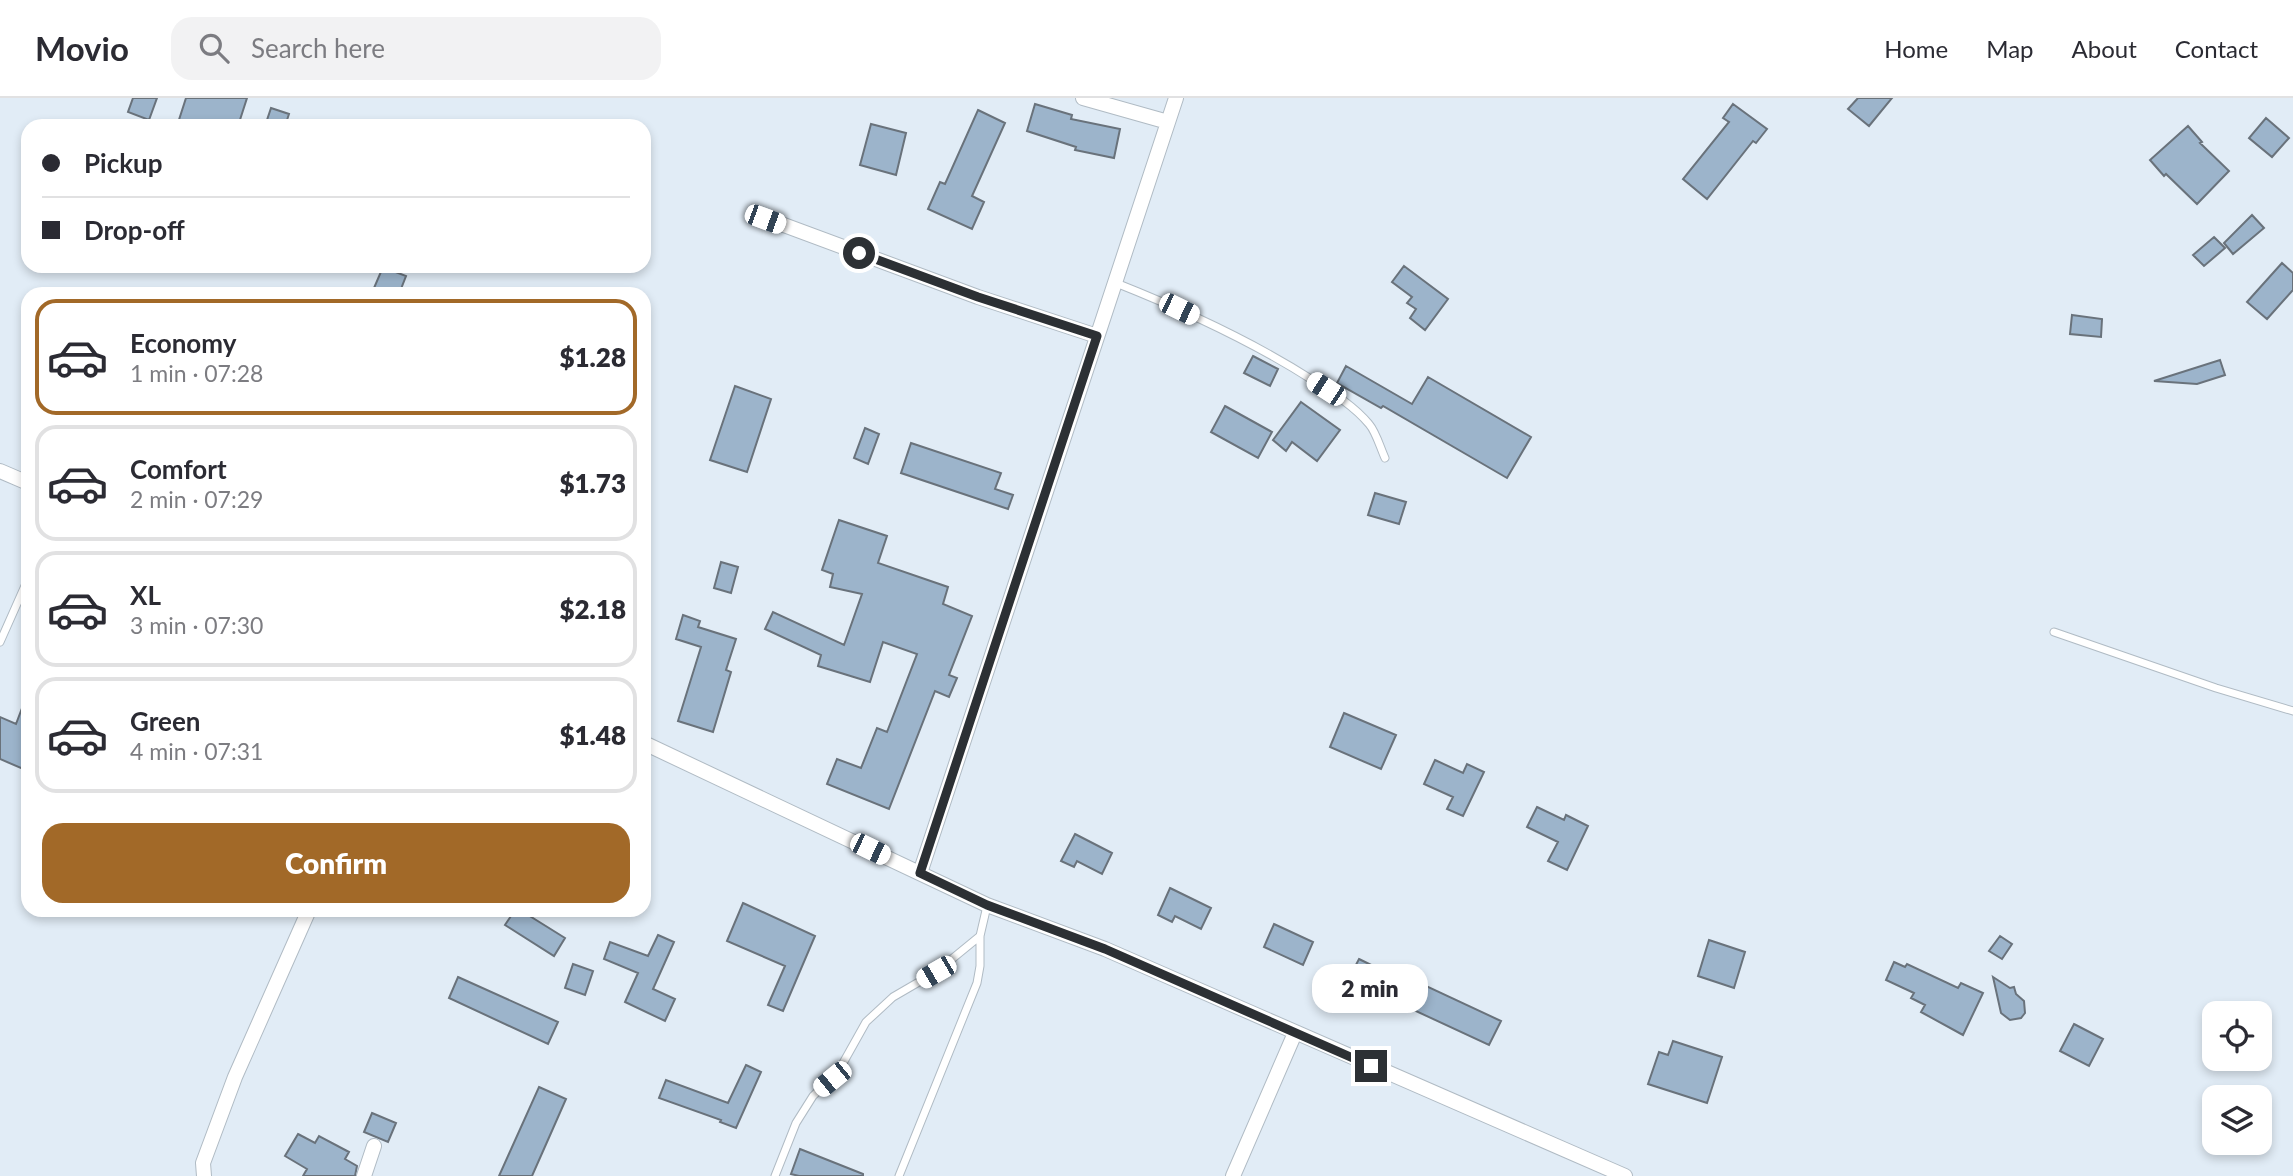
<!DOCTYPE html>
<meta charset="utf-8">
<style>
body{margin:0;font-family:Lato,sans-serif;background:#f2f2f3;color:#2b2b33;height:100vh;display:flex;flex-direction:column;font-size:26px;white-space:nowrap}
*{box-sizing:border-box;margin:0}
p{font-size:23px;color:#7c7c81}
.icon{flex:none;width:38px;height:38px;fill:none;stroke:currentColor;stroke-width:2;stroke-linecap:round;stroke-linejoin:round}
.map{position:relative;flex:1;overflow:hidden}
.side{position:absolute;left:21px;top:189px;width:630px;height:630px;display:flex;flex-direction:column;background:#fff;border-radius:21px;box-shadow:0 4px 10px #0003}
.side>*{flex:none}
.hud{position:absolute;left:21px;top:21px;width:630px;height:154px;border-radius:21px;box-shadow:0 4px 10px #0003;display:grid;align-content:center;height:154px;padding:0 21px;background:#fff}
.buttons{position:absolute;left:2202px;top:903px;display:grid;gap:14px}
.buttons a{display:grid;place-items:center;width:70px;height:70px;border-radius:14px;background:#fff;box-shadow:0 4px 10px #0003;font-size:35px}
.end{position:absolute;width:32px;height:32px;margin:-16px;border:9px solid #2c3034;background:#fff;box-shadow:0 0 0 4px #fff}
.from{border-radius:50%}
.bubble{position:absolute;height:49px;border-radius:21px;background:#fff;box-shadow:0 4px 10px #0003;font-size:23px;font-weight:800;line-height:49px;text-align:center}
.car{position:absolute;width:21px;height:42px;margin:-21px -10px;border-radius:9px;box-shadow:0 0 5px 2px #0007;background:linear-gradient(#fff 24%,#345 0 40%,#fff 0 76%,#345 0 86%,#fff 0)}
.hud b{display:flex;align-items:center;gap:24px;height:66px;font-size:26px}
.hud b+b{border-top:2px solid #e1e1e2}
.hud i{width:18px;height:18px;background:#2b2b33}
ul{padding:12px 0 0;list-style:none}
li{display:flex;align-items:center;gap:21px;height:116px;margin:0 14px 10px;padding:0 7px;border:4px solid #e1e1e2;border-radius:21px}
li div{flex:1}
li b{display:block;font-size:26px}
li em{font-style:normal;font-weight:800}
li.current{border-color:#a26928}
li>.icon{width:63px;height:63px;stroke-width:1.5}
.action{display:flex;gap:14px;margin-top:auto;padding:14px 21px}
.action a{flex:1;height:80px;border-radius:21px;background:#a26928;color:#fff;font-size:28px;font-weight:800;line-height:80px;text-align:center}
header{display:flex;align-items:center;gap:42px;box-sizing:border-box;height:98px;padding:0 35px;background:#fff;border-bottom:2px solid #e1e1e2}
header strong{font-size:33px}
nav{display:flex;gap:38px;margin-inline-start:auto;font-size:24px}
.search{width:490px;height:63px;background:#f2f2f3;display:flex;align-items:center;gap:18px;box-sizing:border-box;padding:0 24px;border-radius:21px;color:#7c7c81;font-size:26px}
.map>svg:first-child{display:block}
.building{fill:#9cb4cb;stroke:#69727b;stroke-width:2}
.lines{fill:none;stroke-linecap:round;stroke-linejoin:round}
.service-casing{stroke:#b0bbc4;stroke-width:9}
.minor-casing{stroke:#b0bbc4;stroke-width:16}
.service{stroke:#fff;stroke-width:7}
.minor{stroke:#fff;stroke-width:14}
.route{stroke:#2c3034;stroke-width:9}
</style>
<header>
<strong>Movio</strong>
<div class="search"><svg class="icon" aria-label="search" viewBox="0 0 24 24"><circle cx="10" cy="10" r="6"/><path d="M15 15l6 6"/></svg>Search here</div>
<nav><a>Home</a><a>Map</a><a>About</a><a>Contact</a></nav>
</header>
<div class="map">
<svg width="2293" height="1078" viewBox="0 0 2293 1078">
<rect width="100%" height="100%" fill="#e1ecf6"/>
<path class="building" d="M133,0H157L149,22L128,14Z
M186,0H247L238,28H177Z
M1858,0H1892L1869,28L1848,11Z
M1035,6L1072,17L1071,21L1120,31L1114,60L1075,52L1076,49L1027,33Z
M1733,6L1767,31L1756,45L1753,43L1707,101L1683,81L1729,24L1723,20Z
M271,10L289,16L285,28H265Z
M978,12L1005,25L972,98L984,104L972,131L928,111L940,84L945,86Z
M2266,20L2289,40L2272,59L2249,40Z
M871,26L906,35L896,77L860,67Z
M2188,28L2202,44L2200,45L2229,73L2197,106L2166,76L2164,78L2150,62Z
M2252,117L2264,130L2233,156L2224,145Z
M2214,139L2225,150L2204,168L2193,157Z
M2282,165L2293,175V192L2267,221L2247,204Z
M1404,168L1448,201L1425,232L1410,220L1416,211L1407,205L1412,199L1392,184Z
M383,169L406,178L399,196H388L374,190Z
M2072,217L2102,221L2101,239L2070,236Z
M1253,258L1278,271L1270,288L1244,275Z
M2220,262L2225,277L2197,286L2154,283Z
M1346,268L1412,306L1428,279L1531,339L1507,380L1383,308L1381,310L1337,285Z
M735,288L771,301L747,374L710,362Z
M1301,304L1340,332L1317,363L1292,344L1286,353L1273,342Z
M1225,308L1272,334L1258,360L1211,334Z
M865,330L879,336L868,366L854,360Z
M911,345L1001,375L995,391L1013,397L1008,411L901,375Z
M1375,395L1406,404L1399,426L1368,417Z
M839,422L887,438L878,465L948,489L943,506L972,518L949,577L957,580L949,599L935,593L889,711L827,686L837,661L861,670L877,630L887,634L917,556L883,544L870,584L818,568L821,557L765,531L773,514L844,547L862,496L830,489L833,476L822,472Z
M721,464L738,469L731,495L714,490Z
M683,517L700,523L698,529L736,541L726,572L731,574L713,634L678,623L701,549L676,541Z
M27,597H28V673L0,661V619L16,626Z
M1344,615L1396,637L1381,671L1330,649Z
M1435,662L1463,675L1467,666L1484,674L1463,718L1447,711L1453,699L1424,686Z
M1537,709L1564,722L1566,717L1588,728L1567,772L1548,763L1558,744L1527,729Z
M1075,736L1112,755L1102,776L1077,763L1074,769L1061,763Z
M1170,790L1211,810L1201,831L1175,818L1172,824L1158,817Z
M743,805L815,838L783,913L768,907L785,868L727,843Z
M515,812H520L565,840L554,858L505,827Z
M1274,826L1313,844L1303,867L1264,849Z
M658,837L674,844L653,891L675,901L665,923L625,904L638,875L604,861L610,844L648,858Z
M2000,838L2012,846L2002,861L1989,853Z
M1709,842L1745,854L1734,890L1698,878Z
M1359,861L1420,891L1422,886L1501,923L1489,947L1388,900L1385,906L1372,899L1374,895L1348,882Z
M1894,864L1905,869L1907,866L1958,890L1961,885L1983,895L1963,937L1921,914L1925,907L1911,900L1914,895L1886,882Z
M573,866L593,873L585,897L565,890Z
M458,879L558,924L548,946L449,900Z
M1993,879L2010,890L2014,889L2016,896L2024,903L2025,915L2021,920L2010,922L2001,915Z
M2074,926L2103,941L2089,968L2060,953Z
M1673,943L1722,959L1707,1005L1648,986L1659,954L1668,957Z
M746,967L761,974L736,1030L720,1024L721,1022L659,1000L666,982L728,1005Z
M539,989L566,1001L551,1035L532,1078H499Z
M372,1015L396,1025L388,1044L364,1034Z
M298,1036L315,1045L319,1038L349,1054L345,1061L357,1068L355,1078H303L307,1071L285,1058Z
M800,1051L863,1076V1078H799L791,1076Z"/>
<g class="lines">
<defs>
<path id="service" d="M1116,185C1184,212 1252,243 1314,283C1333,295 1354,308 1369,326C1376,334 1380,349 1385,360
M2054,534L2216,590L2293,613
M0,544L28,481
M775,1078L796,1025L813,998L838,974L866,924L893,899L936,874L980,838
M899,1078L977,885L980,868V838L987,808"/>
<path id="minor" d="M1083,0L1168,24
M765,120L978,199L1097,238
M0,373L28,385
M644,645L987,807L1105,851L1625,1078
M920,775L1176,0
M204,1078L203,1065L235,979L309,812
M364,1078L374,1048
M1233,1078L1295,935"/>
</defs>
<use href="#service" class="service-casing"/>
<use href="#minor" class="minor-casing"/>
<use href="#service" class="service"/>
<use href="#minor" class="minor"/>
</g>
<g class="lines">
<path class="route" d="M859,155L978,199L1097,238L920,775L987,807L1105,851L1371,968"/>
</g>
</svg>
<div class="buttons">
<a><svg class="icon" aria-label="locate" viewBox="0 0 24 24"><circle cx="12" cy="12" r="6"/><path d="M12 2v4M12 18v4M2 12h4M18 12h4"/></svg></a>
<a><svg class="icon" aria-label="layers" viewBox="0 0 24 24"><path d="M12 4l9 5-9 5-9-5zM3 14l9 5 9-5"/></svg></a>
</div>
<i class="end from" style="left:859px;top:155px"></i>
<i class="end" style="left:1371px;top:968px"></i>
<div class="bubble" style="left:1312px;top:866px;width:116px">2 min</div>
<i class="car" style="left:765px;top:121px;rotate:110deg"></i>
<i class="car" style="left:1179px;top:211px;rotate:116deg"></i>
<i class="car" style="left:1326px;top:291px;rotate:303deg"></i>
<i class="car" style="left:870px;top:751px;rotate:116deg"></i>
<i class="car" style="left:936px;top:874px;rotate:240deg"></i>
<i class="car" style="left:832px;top:981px;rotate:231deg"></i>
<div class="hud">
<b><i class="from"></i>Pickup</b>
<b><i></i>Drop-off</b>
</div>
<section class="side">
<ul>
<li class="current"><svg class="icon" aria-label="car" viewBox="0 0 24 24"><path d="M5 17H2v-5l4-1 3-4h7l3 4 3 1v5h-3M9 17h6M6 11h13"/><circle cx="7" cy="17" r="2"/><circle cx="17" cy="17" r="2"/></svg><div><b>Economy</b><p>1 min · 07:28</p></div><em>$1.28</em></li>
<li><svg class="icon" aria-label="car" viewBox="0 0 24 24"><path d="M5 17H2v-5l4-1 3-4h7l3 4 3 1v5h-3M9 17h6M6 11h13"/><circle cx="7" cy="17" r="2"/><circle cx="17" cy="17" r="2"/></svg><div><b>Comfort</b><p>2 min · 07:29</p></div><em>$1.73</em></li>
<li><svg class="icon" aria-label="car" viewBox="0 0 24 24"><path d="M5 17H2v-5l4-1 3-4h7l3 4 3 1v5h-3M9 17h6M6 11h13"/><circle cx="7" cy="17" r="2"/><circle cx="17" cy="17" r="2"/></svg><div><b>XL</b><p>3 min · 07:30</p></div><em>$2.18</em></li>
<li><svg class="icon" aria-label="car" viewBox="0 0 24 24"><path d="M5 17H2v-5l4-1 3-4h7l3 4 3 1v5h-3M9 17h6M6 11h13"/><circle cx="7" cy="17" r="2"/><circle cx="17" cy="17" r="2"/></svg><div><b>Green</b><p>4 min · 07:31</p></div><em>$1.48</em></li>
</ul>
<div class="action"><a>Confirm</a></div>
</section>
</div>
